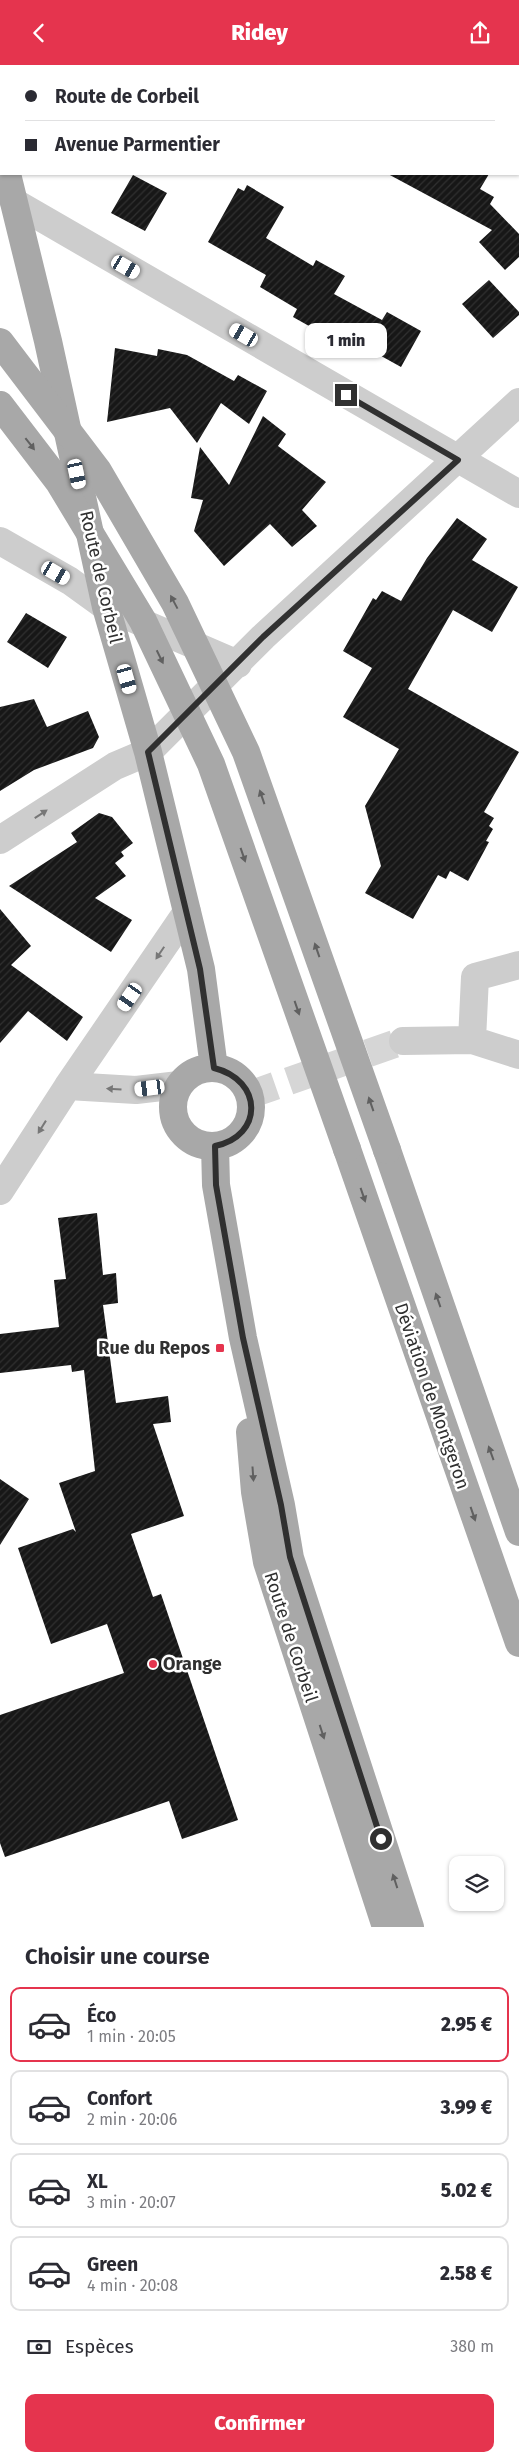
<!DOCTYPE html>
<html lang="fr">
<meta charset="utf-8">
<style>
body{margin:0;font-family:"Fira Sans",sans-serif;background:#f7f7f7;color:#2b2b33;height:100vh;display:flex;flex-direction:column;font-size:19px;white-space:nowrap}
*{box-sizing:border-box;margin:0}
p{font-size:16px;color:#7c7c81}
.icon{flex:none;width:28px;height:28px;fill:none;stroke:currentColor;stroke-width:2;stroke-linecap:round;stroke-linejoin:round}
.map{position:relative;height:1862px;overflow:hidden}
.details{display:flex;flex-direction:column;background:#fff;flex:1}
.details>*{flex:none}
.guide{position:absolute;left:0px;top:0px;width:520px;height:110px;box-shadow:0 1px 4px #0004;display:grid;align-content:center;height:110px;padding:0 25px;background:#fff}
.fabs{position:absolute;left:449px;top:1791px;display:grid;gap:10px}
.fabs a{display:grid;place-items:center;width:55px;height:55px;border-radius:10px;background:#fff;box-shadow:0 1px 4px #0004;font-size:25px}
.end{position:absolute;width:22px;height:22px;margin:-11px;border:6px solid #303030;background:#fff;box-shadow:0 0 0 2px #fff}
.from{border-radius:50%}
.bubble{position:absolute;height:35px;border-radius:10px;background:#fff;box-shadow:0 1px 4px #0004;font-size:16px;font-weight:800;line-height:35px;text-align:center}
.car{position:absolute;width:15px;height:30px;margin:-15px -8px;border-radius:6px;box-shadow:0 0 4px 1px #0007;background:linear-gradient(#fff 24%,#345 0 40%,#fff 0 76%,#345 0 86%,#fff 0)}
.guide b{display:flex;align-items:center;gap:18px;height:48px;font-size:19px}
.guide b+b{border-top:1px solid #e1e1e2}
.guide i{width:12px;height:12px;background:#2b2b33}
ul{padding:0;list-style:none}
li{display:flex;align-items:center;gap:15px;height:75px;margin:0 10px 8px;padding:0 15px;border:2px solid #e1e1e2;border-radius:10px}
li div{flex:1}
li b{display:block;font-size:19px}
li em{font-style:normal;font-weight:800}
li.on{border-color:#e5344e}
li>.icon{width:45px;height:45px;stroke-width:1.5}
h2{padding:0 25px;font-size:22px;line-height:60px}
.pay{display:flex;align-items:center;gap:12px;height:55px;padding:0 25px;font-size:19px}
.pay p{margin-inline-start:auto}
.button{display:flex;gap:10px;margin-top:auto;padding:10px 25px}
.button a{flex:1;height:58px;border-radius:10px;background:#e5344e;color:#fff;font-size:20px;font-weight:800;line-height:58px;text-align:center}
header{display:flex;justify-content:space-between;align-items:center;height:65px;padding:0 25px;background:#e5344e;color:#fff;font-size:22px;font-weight:800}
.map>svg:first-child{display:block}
.building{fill:url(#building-hatch)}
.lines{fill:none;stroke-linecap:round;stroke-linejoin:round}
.minor-tunnel{stroke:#d6d6d6;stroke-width:28;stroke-dasharray:28 14;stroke-linecap:butt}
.minor{stroke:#cdcdcd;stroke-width:28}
.major{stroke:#a8a8a8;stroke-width:28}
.major-bridge{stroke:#a8a8a8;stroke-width:28}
.oneway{fill:#606060}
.oneway2{fill:#777}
.route{stroke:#303030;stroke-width:6}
.poi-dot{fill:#e5344e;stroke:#fff;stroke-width:2}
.labels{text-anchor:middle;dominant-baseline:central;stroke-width:5;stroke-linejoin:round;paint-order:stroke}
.street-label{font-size:18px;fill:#303030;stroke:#fff}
.poi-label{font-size:18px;font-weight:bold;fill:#303030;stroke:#fff;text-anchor:end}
</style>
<header><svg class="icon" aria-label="back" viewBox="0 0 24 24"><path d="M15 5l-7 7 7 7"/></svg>Ridey<svg class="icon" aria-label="share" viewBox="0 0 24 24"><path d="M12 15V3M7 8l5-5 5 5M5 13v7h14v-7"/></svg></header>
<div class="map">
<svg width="519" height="1862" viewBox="0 0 519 1862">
<defs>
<pattern id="building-hatch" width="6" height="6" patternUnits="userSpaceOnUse" patternTransform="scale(1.25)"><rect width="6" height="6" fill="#171717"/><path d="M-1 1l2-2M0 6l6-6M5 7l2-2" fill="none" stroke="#303030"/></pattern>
</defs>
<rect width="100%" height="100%" fill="#fff"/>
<path class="building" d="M388,109H489L480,124L494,132L490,139L519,169V192L505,205L479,177L492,165Z
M133,110L167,128L145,166L111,148Z
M247,120L284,142L266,173L313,201L316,195L345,211L334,229L382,255L387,247L421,266L401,302L329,262L325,270L293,252L297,244L260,222L266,210L208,177L238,123L244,126Z
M489,215L519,247V250L493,273L462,239Z
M115,283L157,291L158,284L187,290L234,316L238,310L267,326L249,359L221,338L197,378L170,343L107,357Z
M263,351L286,369L278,381L326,417L302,445L317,461L292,482L270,459L224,501L194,466L203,435L191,433L200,382L229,420Z
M457,453L487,474L472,495L518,522L492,567L453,545L408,624L519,687L484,747L494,753L489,761L493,764L486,776L489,777L468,816L450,806L446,814L438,810L413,854L365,828L381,801L365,741L399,684L343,652L372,603L343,586L373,533L376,535L382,526L401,536L427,493Z
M26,548L67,572L48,603L7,577Z
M34,634L47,662L88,646L99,672L93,683L34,705L0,726V642Z
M99,748L112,752L133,778L121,787L124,791L115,798L126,811L95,833L132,855L111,887L9,821L77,777L71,768Z
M0,844L31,881L11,900L83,952L67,976L28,946L0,978Z
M97,1148L103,1210L116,1208L118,1238L103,1240L116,1338L168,1331L171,1357L153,1359L184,1451L131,1469L153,1532L161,1529L238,1755L182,1774L169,1736L5,1792L0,1778V1650L124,1608L107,1559L51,1579L18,1483L73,1464L76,1467L59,1418L95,1406L84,1305L72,1307L71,1300L0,1308V1269L59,1262L54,1215L66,1214L58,1153Z
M0,1414L29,1434L0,1480Z"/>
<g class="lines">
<path class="minor-tunnel" d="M249,1030L403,976"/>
<path class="minor" d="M14,137L519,429
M0,476L70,516L106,542L238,599
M0,775L115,701L148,687L263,572L519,337
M472,975L475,912L519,900
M403,976L472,975L519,990
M68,1021L136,1025L179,1020
M0,1126L68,1021L187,847"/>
<path class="major" d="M0,81L1,86
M7,109L48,276L106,542L148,687L201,904L214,1003
M173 1042a39 39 0 1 1 78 0a39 39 0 1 1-78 0Z
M215,1081L216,1120L243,1273L281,1440L290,1493L410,1862
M347,1084L519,1578
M387,1085L519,1467
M250,1367L255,1427L267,1497L386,1862"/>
<path class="major-bridge" d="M0,277L98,406L175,538L246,687L387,1085
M0,340L59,417L143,556L211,699L347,1084"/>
</g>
<defs><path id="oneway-solid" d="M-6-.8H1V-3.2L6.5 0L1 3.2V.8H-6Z" transform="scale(1.25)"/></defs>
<g class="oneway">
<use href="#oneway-solid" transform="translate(30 379) rotate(52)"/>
<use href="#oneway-solid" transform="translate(174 537) rotate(-118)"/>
<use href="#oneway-solid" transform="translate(160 592) rotate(64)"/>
<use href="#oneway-solid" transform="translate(262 732) rotate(-109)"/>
<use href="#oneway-solid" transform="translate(243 790) rotate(71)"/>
<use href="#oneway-solid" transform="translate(317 885) rotate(-109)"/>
<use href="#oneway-solid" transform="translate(297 943) rotate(71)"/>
<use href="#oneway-solid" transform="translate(371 1039) rotate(-109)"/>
<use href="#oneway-solid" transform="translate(363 1130) rotate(71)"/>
<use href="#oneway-solid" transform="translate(438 1235) rotate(-109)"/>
<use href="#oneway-solid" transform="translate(491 1388) rotate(-110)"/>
<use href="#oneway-solid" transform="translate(253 1409) rotate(86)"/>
<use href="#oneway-solid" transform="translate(473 1449) rotate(71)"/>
<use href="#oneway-solid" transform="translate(322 1667) rotate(72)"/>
<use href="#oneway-solid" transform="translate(395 1816) rotate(-108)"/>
</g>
<g class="oneway2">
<use href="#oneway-solid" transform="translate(41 749) rotate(-33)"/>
<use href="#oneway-solid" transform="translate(160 888) rotate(124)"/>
<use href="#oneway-solid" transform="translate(114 1024) rotate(-176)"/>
<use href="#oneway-solid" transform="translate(42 1062) rotate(122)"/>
</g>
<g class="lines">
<path class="route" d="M346,330L458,395L263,572L148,687L200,904L214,1003C263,1015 264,1071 215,1081L216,1120L243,1273L281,1440L290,1492L381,1774"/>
</g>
<g class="poi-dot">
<rect x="215" y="1278" width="10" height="10" rx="2.5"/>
<circle cx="153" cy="1599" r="5"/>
</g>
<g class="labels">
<g class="street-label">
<text transform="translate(101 512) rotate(77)">Route de Corbeil</text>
<text transform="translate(432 1331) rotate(71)">Déviation de Montgeron</text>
<text transform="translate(291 1572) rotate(72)">Route de Corbeil</text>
</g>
<g class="poi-label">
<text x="210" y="1283">Rue du Repos</text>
<text x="163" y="1599" text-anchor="start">Orange</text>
</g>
</g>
</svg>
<div class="fabs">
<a><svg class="icon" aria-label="layers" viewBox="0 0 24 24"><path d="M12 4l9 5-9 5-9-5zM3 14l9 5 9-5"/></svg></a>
</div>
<i class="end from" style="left:381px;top:1774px"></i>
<i class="end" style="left:346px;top:330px"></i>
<div class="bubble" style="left:305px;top:258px;width:82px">1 min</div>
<i class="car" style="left:126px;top:202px;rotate:120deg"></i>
<i class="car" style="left:244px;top:270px;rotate:300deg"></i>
<i class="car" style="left:77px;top:409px;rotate:168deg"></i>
<i class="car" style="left:56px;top:508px;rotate:120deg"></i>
<i class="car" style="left:127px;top:614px;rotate:164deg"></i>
<i class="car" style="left:130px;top:932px;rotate:215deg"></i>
<i class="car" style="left:150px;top:1023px;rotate:263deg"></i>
<div class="guide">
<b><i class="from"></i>Route de Corbeil</b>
<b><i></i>Avenue Parmentier</b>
</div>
</div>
<section class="details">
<h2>Choisir une course</h2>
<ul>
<li class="on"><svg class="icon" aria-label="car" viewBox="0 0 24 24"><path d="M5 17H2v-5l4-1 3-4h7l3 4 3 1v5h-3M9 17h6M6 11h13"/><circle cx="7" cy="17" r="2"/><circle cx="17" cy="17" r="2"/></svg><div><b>Éco</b><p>1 min · 20:05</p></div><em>2.95 €</em></li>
<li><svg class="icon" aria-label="car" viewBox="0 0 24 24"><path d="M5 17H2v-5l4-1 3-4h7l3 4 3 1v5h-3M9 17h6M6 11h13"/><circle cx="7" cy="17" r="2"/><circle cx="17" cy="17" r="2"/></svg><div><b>Confort</b><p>2 min · 20:06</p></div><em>3.99 €</em></li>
<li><svg class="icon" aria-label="car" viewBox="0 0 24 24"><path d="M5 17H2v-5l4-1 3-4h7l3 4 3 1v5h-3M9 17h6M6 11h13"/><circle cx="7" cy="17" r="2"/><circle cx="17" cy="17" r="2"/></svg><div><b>XL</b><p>3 min · 20:07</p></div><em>5.02 €</em></li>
<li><svg class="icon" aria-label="car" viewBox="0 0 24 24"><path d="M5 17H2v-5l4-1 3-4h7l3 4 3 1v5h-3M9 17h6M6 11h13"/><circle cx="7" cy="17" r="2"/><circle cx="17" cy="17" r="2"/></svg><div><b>Green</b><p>4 min · 20:08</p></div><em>2.58 €</em></li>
</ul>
<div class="pay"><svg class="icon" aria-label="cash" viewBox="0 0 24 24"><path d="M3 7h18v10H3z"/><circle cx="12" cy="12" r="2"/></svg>Espèces<p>380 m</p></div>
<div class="button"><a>Confirmer</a></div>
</section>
